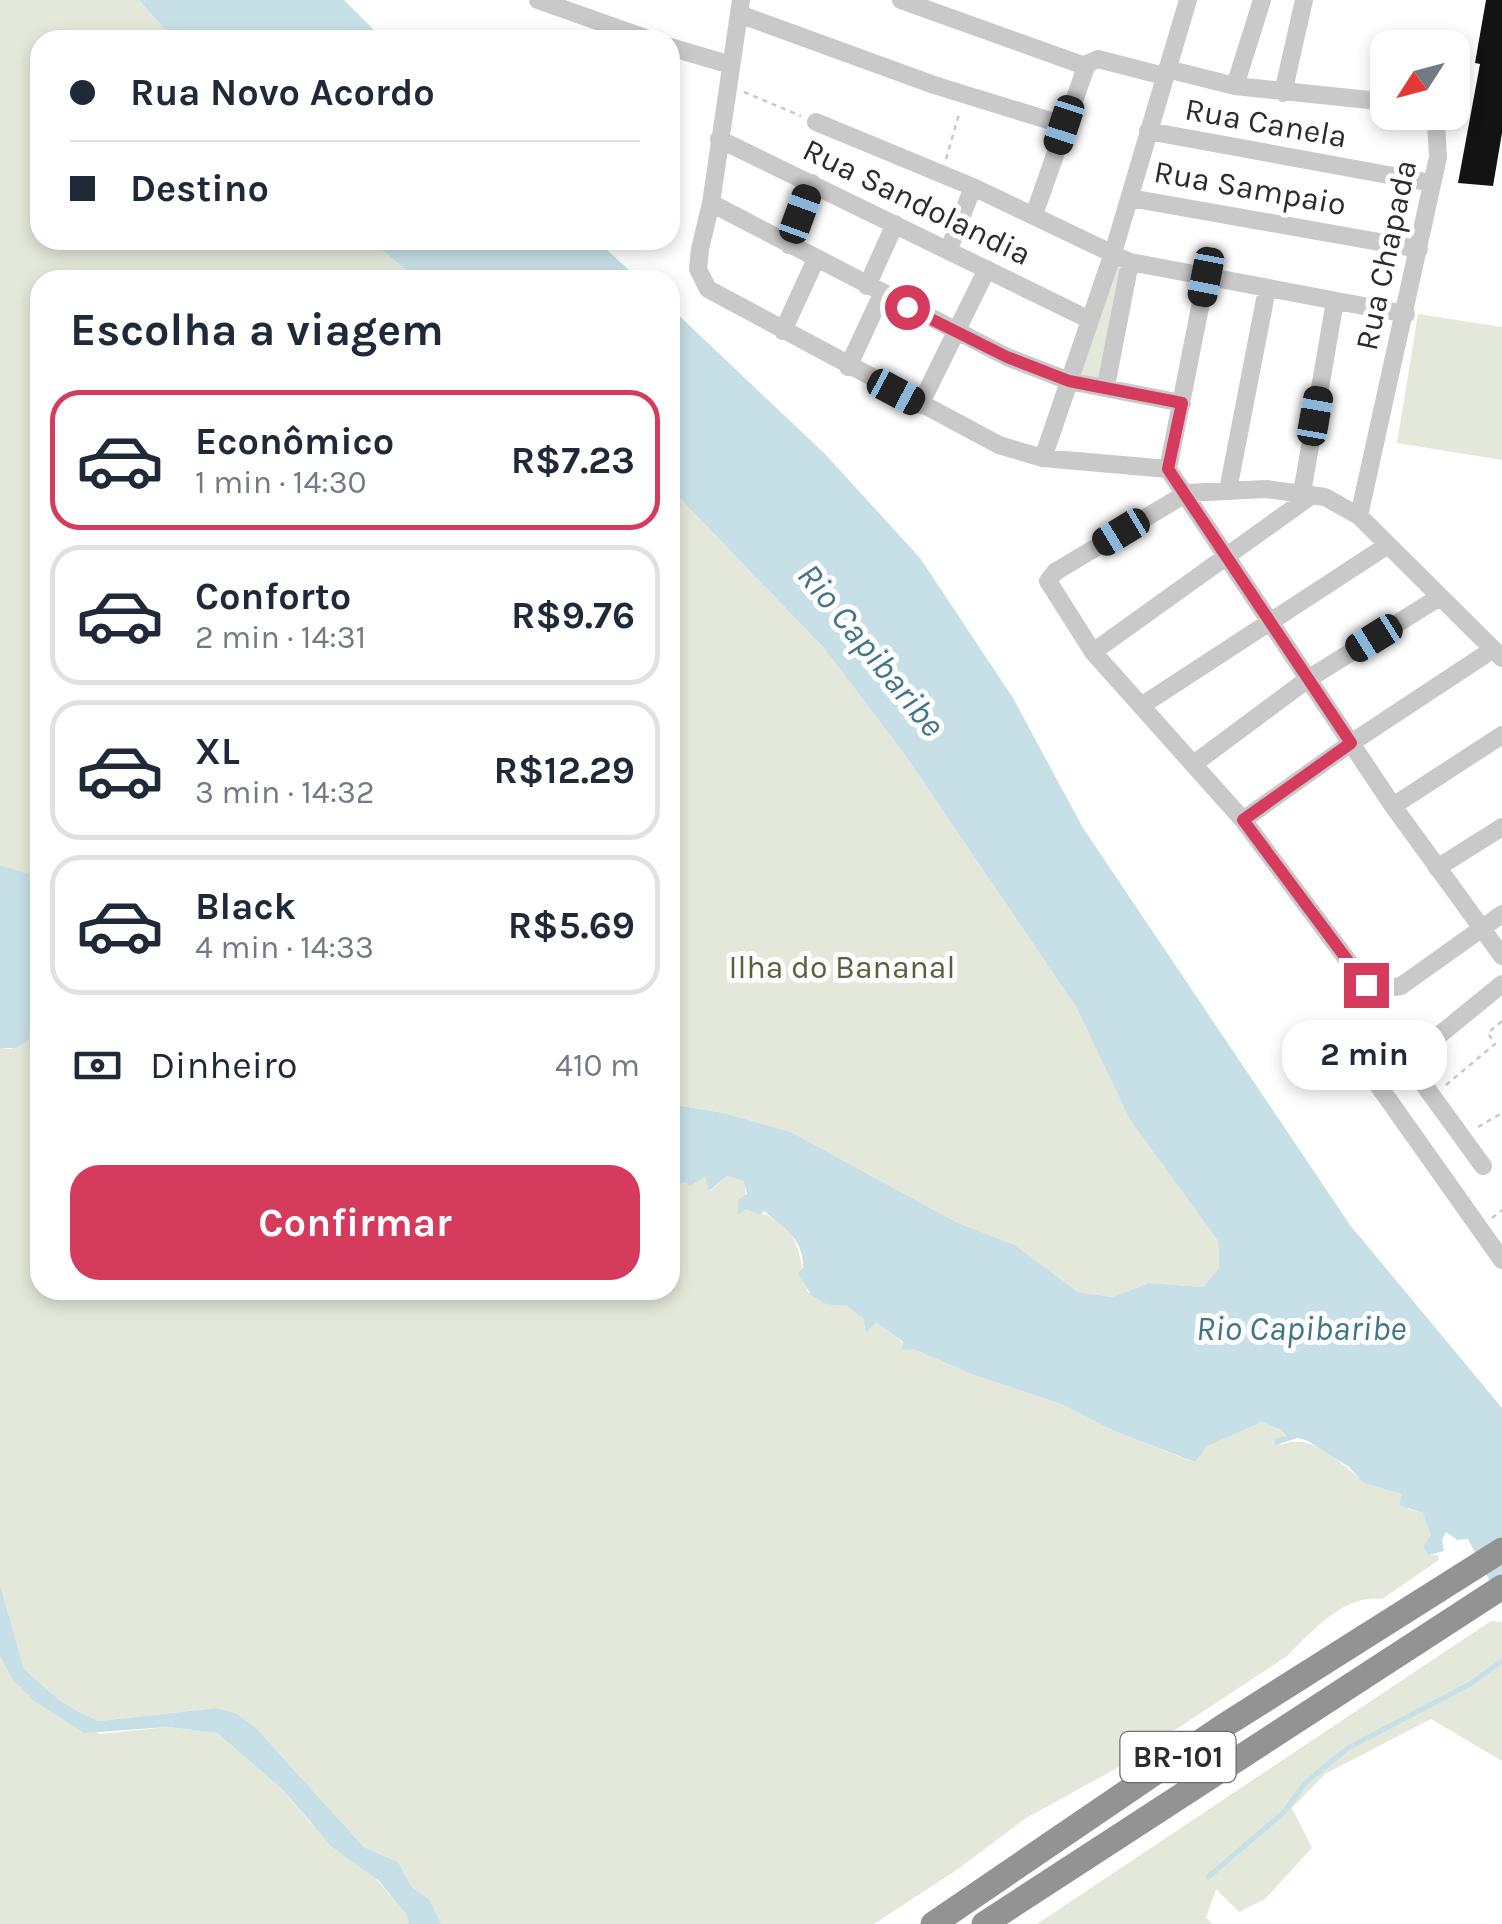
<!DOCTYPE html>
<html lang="pt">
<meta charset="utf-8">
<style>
body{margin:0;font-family:Karla,sans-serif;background:#f6f6f7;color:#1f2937;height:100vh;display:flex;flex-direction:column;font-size:38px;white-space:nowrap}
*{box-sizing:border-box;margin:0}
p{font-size:32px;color:#747a83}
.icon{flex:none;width:55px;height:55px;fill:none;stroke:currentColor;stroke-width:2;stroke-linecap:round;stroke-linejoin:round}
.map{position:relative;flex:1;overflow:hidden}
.panel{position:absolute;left:30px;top:270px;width:650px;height:1030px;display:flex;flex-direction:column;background:#fff;border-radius:30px;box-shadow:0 5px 15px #0003}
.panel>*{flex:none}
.banner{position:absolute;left:30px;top:30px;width:650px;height:220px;border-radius:30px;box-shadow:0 5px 15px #0003;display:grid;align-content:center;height:220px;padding:0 40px;background:#fff}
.needle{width:65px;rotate:234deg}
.buttons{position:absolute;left:1370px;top:30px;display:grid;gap:20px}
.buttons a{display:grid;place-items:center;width:100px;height:100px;border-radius:20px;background:#fff;box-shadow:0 5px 15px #0003;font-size:50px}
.end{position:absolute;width:45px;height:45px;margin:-22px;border:12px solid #d53b5c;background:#fff;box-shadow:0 0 0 5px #fff}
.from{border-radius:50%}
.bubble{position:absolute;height:70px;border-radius:30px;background:#fff;box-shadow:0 5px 15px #0003;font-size:32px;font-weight:700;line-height:70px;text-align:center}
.car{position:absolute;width:30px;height:60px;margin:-30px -15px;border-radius:12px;box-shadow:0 0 8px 2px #0007;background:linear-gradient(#222 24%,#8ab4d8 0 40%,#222 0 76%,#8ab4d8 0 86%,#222 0)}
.banner b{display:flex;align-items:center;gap:35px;height:95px;font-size:38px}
.banner b+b{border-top:2px solid #e0e1e3}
.banner i{width:25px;height:25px;background:#1f2937}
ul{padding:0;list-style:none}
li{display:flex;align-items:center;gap:30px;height:140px;margin:0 20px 15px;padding:0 20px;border:5px solid #e0e1e3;border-radius:30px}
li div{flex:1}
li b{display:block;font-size:38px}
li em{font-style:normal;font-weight:700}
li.active{border-color:#d53b5c}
li>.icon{width:90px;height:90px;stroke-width:1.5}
h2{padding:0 40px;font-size:45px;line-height:120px}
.pay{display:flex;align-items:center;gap:25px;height:110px;padding:0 40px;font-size:38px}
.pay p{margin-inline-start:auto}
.action{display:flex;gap:20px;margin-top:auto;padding:20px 40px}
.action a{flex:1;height:115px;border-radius:30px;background:#d53b5c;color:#fff;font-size:40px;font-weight:700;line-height:115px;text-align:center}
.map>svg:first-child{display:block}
.green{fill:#e4e8da}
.water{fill:#c7dfe7}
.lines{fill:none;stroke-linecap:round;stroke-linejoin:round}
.stream{stroke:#c7dfe7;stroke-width:5}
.building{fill:#131313}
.path{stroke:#c9c9c9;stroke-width:2.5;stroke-dasharray:5 5;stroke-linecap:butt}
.minor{stroke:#c9c9c9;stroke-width:18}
.highway{stroke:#939393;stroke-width:25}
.route{stroke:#d53b5c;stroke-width:12}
.labels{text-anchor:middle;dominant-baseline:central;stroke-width:10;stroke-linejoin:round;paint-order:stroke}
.shield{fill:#fff;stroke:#6b6b6b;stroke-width:2.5}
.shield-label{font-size:30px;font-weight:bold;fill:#2c2c2c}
.street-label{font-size:32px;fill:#2c2c2c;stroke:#fff}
.park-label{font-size:32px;fill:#54633d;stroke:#fff}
.water-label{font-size:35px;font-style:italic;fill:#427586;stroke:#fff}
</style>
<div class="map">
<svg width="1502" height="1924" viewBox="0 0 1502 1924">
<rect width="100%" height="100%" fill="#fff"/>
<path class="green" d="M0,0H139L174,40H40V240H370L418,280H40V878L0,866Z
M1110,266L1123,268L1101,381L1075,375Z
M1418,314L1502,327V460L1397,443Z
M670,488L823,647L903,752L1076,1007L1130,1120L1218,1241L1219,1268L1203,1287L1149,1283L1112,1297L1078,1292L1015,1245L956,1222L791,1132L724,1113L670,1104Z
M40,1032V1290H670V1187L705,1177L710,1191L727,1176L745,1181L746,1209C799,1220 797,1244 807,1291C823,1305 853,1301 862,1317C865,1321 864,1327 866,1332L876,1321L903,1343L901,1349H913L974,1375L1061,1404L1114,1431L1194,1462L1206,1446L1262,1422L1281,1430L1286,1437L1280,1440L1281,1445C1311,1433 1334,1458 1357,1476C1370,1487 1387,1488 1402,1494L1408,1509L1424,1513L1431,1535L1429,1555H1438L1439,1560L1382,1599C1345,1593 1310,1633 1287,1656L1119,1767L1026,1818L958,1869L874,1924H441L430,1900L412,1887L398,1862L364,1847L256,1728L236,1713L216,1708L99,1721L79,1712L58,1699L24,1669L0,1584V1048L11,1049Z
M1491,1621L1502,1622V1761L1431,1719L1325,1774L1292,1808L1312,1848L1265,1899L1239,1912L1216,1889L1206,1918L1213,1924H1037Z
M0,1657L12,1679L99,1734L168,1727L217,1733L282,1789L312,1825L378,1881L405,1913L409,1924H0Z"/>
<path class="water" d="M139,0H344L384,40H174Z
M370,240H596L640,280H418Z
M670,307L825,454L920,558L1013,698L1083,828L1350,1225L1502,1408V1604L1468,1539L1457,1540L1446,1532L1442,1540L1444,1551L1429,1555L1423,1546L1431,1535L1423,1513L1399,1505L1402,1494L1364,1483L1349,1467L1308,1441L1298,1438L1275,1445L1274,1439L1286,1436L1281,1430L1262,1422L1207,1446L1195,1462L1114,1431L1061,1404L974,1375L913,1349L901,1350L903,1342L876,1322L866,1333L863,1318L847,1306L826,1304L811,1295L798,1273L803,1268C804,1239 783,1226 764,1211L760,1215L746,1209L738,1215V1200L747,1194L744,1181L727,1176L709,1191L705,1177L689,1186L687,1182L670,1187V1104L724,1113L791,1132L956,1222L1015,1245L1078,1292L1112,1297L1149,1283L1203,1287L1219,1268L1218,1241L1130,1120L1076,1007L903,752L823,647L670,488Z
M3,866L40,878V1032L16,1048H0V866Z
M0,1584L24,1669L58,1699L79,1712L99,1721L216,1708L236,1713L256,1728L364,1847L398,1862L412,1887L430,1900L441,1924H409L405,1913L379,1881L331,1846L282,1789L217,1733L168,1727L84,1733L34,1701L12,1679L0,1657Z"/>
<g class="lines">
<path class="stream" d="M1208,1877L1284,1812L1306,1782L1348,1748L1470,1684L1502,1661"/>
</g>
<path class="building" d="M1486,0H1502V133L1493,186L1458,183L1480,64L1475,63Z"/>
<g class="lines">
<path class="path" d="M744,92L801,116
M946,159L959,114
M1446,1085L1495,1044L1488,1033L1502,1021
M1478,1127L1502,1113
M1492,1218L1502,1210"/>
<path class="minor" d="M538,0L651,40
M741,0L711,203L700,249L698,269L708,289L999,445L1043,458L1168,469
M901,0L1085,66
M739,14L934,85L1064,125
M670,47L731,65
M1167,69L1235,86L1388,102
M1235,86L1262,0
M1283,93L1304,0
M816,122L973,187L1130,262L1406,314
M1148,131L1432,183
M719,139L1088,319
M1130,198L1419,249
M711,203L1007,357L1069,381L1182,403
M1034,215L1087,64L1098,59L1164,76
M789,245L812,183
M949,249L973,187
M867,286L895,224
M783,331L816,259
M848,367L882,294
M1106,386L1130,262
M920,405L987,269
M1043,458L1113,253L1188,0
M1168,469L1393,806L1502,956
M1168,469L1206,277
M1228,490L1267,289
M1302,493L1335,301
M1359,516L1438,157L1436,123L1422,112
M1093,652L1312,495
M1502,658L1359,516L1325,497L1266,489L1187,493L1055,572L1048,581L1093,652L1243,820L1366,985L1376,990L1401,986L1502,914
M1141,706L1388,545
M1195,763L1308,679L1438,598
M1393,806L1502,735
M1243,820L1351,743L1492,650
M1437,868L1502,827
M1502,984L1378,1085L1502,1260
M1406,1060L1483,1166"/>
<path class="highway" d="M933,1924L1222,1727L1502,1550
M984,1924L1502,1587"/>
</g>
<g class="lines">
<path class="route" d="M907,307L1007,357L1069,381L1182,403L1168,469L1351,743L1243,820L1366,985"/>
</g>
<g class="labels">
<rect class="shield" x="1120.5" y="1732" width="115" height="50" rx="8"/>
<g class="shield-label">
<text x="1178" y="1757">BR-101</text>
</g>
<g class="street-label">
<text transform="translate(1266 123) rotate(10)">Rua Canela</text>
<text transform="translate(1250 188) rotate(10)">Rua Sampaio</text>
<text transform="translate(917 202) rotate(26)">Rua Sandolandia</text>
<text transform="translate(1386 255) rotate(-78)">Rua Chapada</text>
</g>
<g class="park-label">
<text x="842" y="967">Ilha do Bananal</text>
</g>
<g class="water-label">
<text transform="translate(871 650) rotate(51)">Rio Capibaribe</text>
<text x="1301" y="1328">Rio Capibaribe</text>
</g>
</g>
</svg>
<div class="buttons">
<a><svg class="needle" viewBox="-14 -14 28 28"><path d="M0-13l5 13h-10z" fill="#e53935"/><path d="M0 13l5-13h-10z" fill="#747a83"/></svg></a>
</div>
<i class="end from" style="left:907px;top:307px"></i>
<i class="end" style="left:1366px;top:985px"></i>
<div class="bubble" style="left:1282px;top:1020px;width:165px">2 min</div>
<i class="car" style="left:1064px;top:125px;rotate:198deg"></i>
<i class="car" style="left:800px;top:214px;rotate:20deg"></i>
<i class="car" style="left:1206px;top:277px;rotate:191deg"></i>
<i class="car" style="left:896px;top:392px;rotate:118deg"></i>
<i class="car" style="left:1315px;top:416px;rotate:10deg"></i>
<i class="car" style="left:1121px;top:532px;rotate:239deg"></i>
<i class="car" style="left:1374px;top:638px;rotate:238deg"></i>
<div class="banner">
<b><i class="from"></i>Rua Novo Acordo</b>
<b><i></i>Destino</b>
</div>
<section class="panel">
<h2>Escolha a viagem</h2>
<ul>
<li class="active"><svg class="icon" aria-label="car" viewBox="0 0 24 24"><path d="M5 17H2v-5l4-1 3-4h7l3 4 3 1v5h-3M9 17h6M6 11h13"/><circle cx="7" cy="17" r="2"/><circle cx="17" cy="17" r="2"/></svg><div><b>Econômico</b><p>1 min · 14:30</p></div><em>R$7.23</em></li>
<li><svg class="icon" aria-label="car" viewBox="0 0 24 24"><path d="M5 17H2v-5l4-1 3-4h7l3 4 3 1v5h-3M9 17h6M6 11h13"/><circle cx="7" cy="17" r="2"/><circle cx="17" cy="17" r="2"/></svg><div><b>Conforto</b><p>2 min · 14:31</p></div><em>R$9.76</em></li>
<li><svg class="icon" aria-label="car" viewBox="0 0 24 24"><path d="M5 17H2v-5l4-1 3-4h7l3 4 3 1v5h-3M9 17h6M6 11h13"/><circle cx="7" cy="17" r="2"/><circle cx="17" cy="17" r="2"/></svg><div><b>XL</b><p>3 min · 14:32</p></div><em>R$12.29</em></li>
<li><svg class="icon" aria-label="car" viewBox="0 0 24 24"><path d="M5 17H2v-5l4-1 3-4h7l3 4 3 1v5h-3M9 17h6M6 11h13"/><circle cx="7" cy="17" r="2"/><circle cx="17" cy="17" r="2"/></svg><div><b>Black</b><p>4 min · 14:33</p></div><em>R$5.69</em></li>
</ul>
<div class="pay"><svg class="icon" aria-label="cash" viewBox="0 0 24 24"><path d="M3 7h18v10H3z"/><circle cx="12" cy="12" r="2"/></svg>Dinheiro<p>410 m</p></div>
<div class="action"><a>Confirmar</a></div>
</section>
</div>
